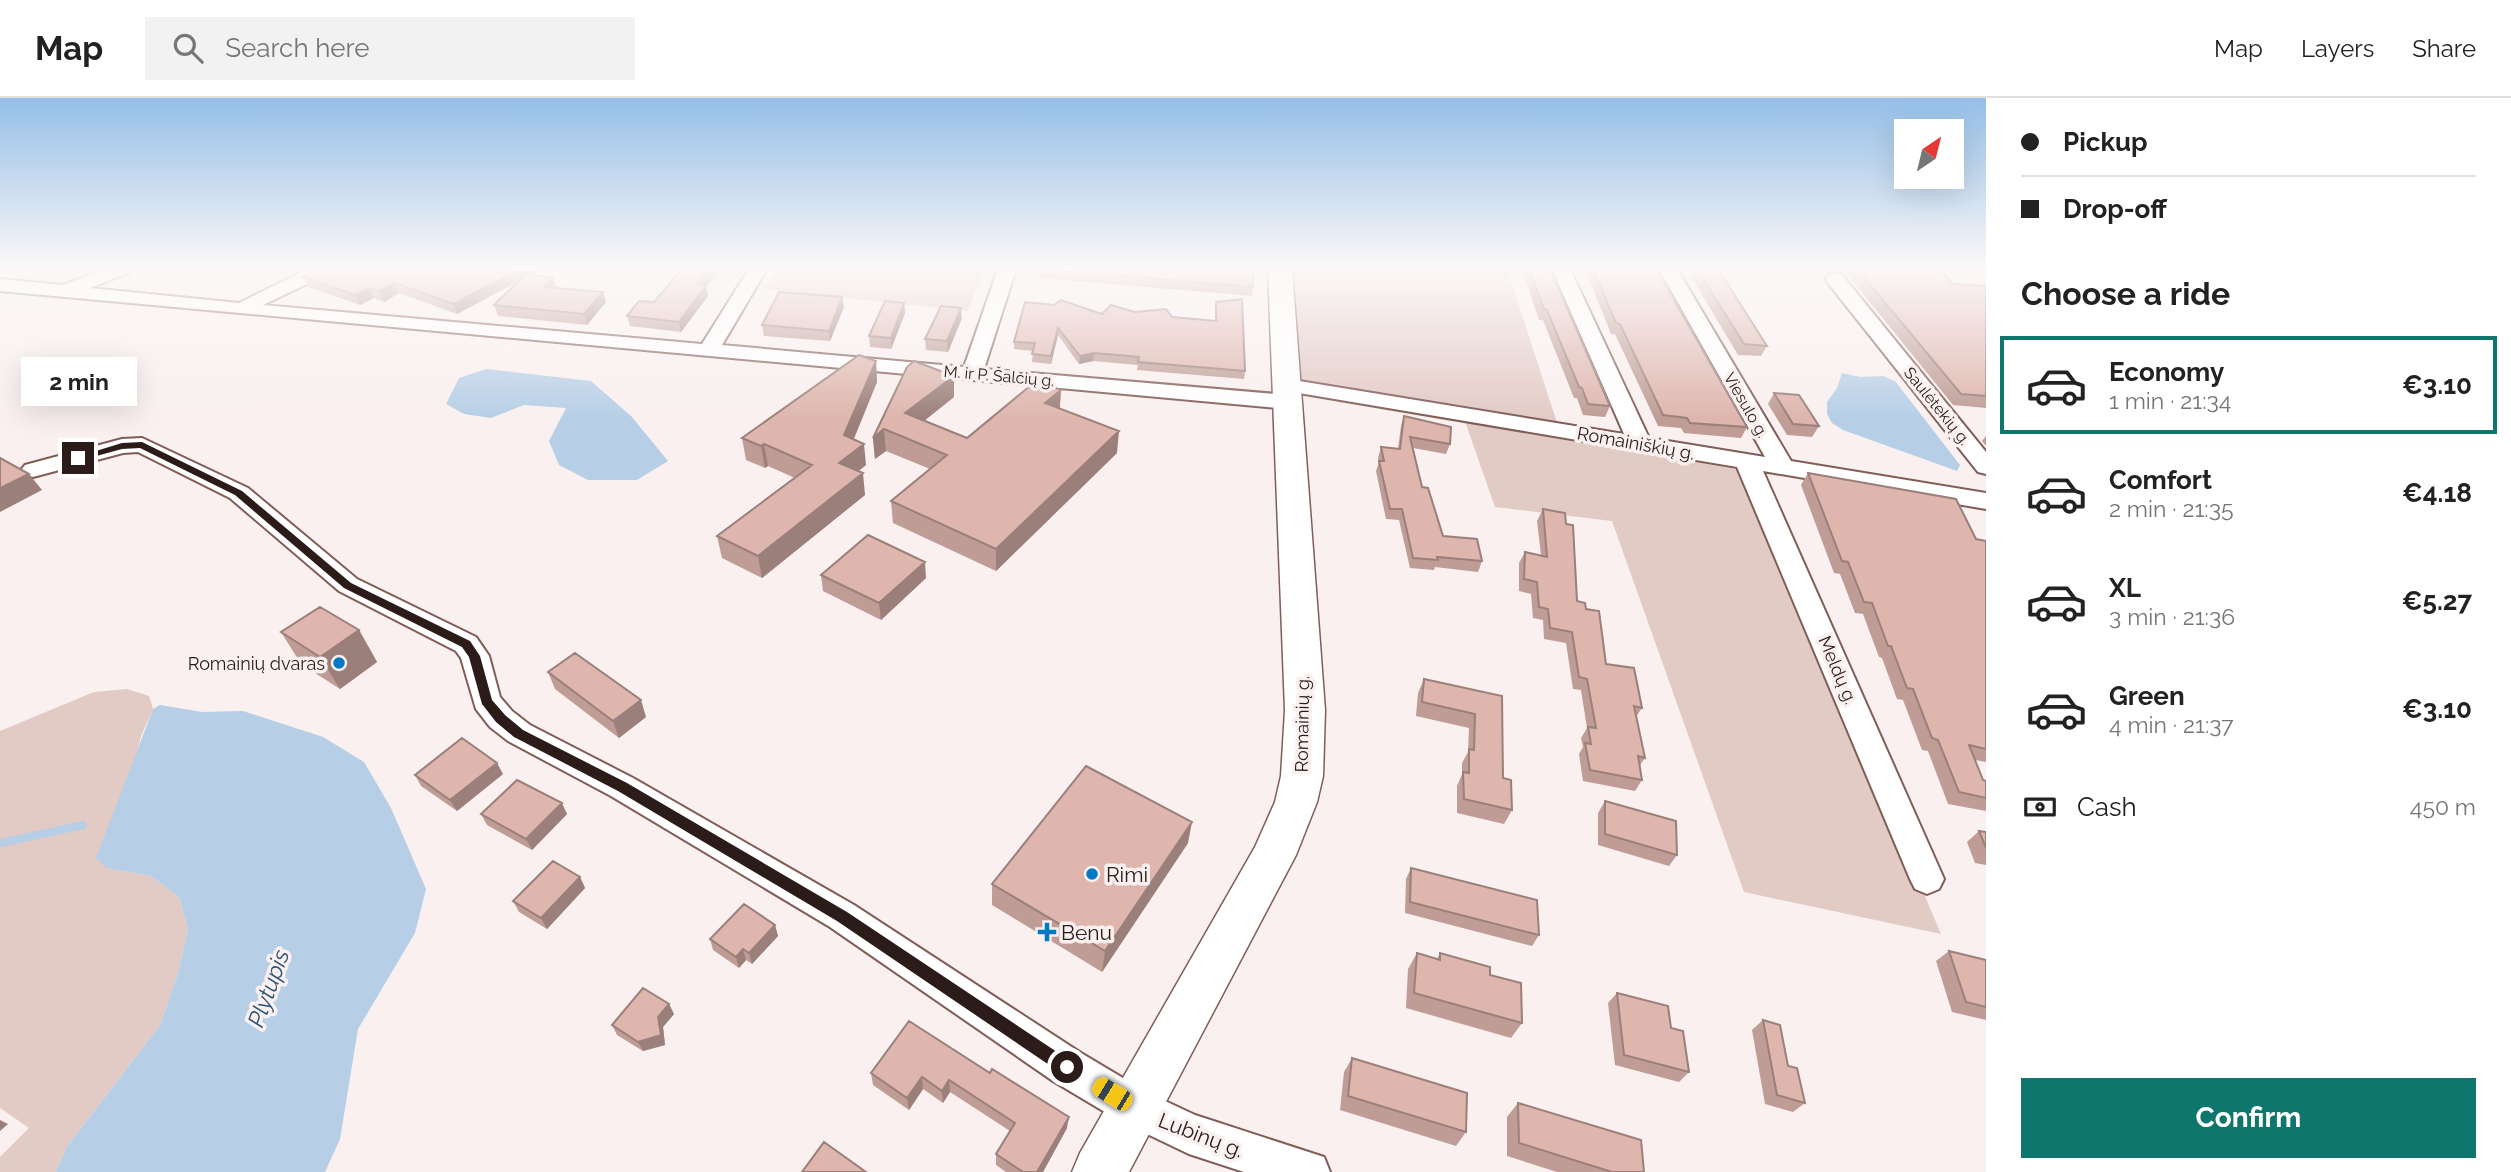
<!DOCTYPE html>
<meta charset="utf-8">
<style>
body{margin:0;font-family:Raleway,sans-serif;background:#f2f2f2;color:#222;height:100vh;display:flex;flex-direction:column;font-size:26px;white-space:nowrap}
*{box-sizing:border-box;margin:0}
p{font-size:23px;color:#767676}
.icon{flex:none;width:38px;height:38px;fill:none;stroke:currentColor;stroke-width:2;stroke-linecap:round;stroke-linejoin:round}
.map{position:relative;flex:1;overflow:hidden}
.panel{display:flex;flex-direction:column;background:#fff;width:525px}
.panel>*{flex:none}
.top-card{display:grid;align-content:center;height:154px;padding:0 35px;background:#fff}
.needle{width:46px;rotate:35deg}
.fabs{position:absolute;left:1894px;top:21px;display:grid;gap:14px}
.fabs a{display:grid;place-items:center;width:70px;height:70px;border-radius:0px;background:#fff;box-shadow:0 7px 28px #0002;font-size:35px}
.end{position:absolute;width:32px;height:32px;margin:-16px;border:9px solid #2b1c19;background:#fff;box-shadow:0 0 0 4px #fff}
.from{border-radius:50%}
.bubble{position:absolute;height:49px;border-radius:0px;background:#fff;box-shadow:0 7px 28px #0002;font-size:23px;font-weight:700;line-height:49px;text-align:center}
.car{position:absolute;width:21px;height:42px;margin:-21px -10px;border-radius:9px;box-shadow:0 0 5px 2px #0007;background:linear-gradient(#f5c518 24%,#345 0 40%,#f5c518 0 76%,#345 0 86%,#f5c518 0)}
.top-card b{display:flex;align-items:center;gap:24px;height:66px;font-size:26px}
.top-card b+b{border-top:2px solid #e0e0e0}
.top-card i{width:18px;height:18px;background:#222}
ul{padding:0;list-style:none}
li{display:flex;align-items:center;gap:21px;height:98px;margin:0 14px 10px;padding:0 21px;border:4px solid transparent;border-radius:0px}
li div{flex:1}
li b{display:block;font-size:26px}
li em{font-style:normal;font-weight:700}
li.selected{border-color:#0f766e}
li>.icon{width:63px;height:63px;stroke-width:1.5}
h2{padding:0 35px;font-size:32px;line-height:84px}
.pay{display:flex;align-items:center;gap:18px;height:77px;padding:0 35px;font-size:26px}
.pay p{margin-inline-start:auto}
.cta{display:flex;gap:14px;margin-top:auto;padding:14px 35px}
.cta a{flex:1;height:80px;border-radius:0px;background:#0f766e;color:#fff;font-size:28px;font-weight:700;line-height:80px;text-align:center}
header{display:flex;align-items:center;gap:42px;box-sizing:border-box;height:98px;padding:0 35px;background:#fff;border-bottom:2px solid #e0e0e0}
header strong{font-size:33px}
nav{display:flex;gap:38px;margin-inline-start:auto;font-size:24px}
.search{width:490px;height:63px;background:#f2f2f2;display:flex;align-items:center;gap:18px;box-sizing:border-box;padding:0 24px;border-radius:0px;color:#767676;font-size:26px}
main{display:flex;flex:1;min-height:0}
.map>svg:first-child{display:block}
.green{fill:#e2cac5}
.water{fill:#b6cfe6}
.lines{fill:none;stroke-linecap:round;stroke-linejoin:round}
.stream{stroke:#b6cfe6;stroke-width:8}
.minor-casing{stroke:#815d57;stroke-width:4}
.major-casing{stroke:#815d57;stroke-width:3}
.minor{fill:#fff;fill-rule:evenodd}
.major{fill:#fff;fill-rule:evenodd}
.wall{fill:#bf9d96}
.shaded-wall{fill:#9b7f7a}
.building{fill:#deb6ae;stroke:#9b7f7a;stroke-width:2}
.route{fill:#2b1c19}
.poi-dot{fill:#007ac4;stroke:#f9f0ef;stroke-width:2.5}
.labels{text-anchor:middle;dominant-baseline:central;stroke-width:7;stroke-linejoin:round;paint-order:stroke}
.far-street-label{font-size:16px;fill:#2b1c19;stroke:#f9f0ef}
.street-label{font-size:18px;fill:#2b1c19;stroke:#f9f0ef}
.poi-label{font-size:18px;fill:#2b1c19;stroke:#f9f0ef;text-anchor:end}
.near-poi-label{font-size:21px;fill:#2b1c19;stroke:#f9f0ef;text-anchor:start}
.near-street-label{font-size:21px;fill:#2b1c19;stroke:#f9f0ef}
.near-water-label{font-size:23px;font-style:italic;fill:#2b5375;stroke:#f9f0ef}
</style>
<header>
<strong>Map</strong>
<div class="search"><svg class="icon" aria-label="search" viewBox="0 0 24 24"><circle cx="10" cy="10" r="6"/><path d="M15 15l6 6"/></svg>Search here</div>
<nav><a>Map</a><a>Layers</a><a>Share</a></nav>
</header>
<main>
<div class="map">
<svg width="1986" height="1074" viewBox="0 0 1986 1074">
<rect width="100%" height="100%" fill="#f9f0ef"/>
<path class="green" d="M777,171H984L968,213L763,191Z
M1269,171H1507L1562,340L1745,373L1941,836L1744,794L1612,423L1495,409L1460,309L1278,280Z
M127,591L149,598L153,611L141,638L107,770L151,778L179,799L188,831L178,875L160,927L66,1050L56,1074H0V1059L29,1030L0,1010V633L94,594Z"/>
<path class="water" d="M486,271L591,283L631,318L668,363L637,382H588L559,367L549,343L566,310L524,307L491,320L464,316L446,306L459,280Z
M1842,275L1860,279L1883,278L1895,283L1960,367L1957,373L1843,332L1832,325L1827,316V304L1837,290Z
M160,607L202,614L243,613L323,639L364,664L391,710L426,791L415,835L358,931L340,1041L325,1074H56L66,1050L160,927L178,875L188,831L179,799L151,778L107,770L96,760L153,611Z"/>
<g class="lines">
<path class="stream" d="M0,745L83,727"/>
<defs>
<path id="minor" d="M105,171H130L128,175L90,190L239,205L308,171H332L330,175L263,207L702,246L749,171H767L722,247L964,269L998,171H1016L984,271L1288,297L1296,299L1299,304L1296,309L1288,311L0,193V181L63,187Z
M1552,171H1570L1649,340L1765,359L1659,171H1677L1791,363L1986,395V411L1763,373L1944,781L1939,791L1927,796L1915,791L1910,781L1737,369L1287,293L1279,292L1276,287L1279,282L1287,281L1624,336Z
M1835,175L1842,177L1986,354V376L1978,374L1828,185L1826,181L1828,177Z
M142,340L248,390L357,481L476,539L489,558L500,599L512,613L530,627L633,680L854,807L1081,955L1148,995L1195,1017L1324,1059L1330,1074H1244L1189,1056L1120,1023L1053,983L830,829L611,698L508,643L490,629L476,611L461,560L456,553L339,493L230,400L138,354L123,355L33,379L25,377L21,372L25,367L122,341Z"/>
<path id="major" d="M1268,171H1292L1325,612L1323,678L1317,704L1296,757L1129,1074H1072L1080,1055L1255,749L1275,704L1281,678L1285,612Z"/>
</defs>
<use href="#minor" class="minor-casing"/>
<use href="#major" class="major-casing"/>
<use href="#minor" class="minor"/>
<use href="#major" class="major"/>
</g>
<path class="wall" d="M541,171L529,177L556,189V190L603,194L606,204L587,227L498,218L494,207L519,183L457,216L399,195L384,204L374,200L360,207L308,189L303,179Z
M1040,171L1253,189L1252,198L1040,180Z
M1522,171H1550L1610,308L1605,319L1583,317L1577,300H1574L1543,222H1539Z
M1585,171H1656L1747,329L1741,340L1684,335L1681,330L1658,328L1615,236H1611Z
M1696,171H1710L1767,248L1761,258L1738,257L1692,180Z
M1843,171H1857L1953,186L1986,188V310L1953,307Z
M706,189L708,198L681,234L630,228L627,218L654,204Z
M842,199L844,209L830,243L764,238L762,227Z
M1216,204L1245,273L1244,281L1137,272L1138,267L1093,263L1079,266L1058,237L1051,266L1032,264L1033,253L1014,251V244L1102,216L1135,214L1215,223Z
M904,205L905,215L891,251L870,249L869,238Z
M962,220L948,254L926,252L925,241Z
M876,263L877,284L854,341L866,367L858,373L865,397L762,480L722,460L717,438L795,380L768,368L765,370L746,362L742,340Z
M954,278V299L924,323L967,340L1061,292L1060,311L1117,355L996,473L893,425L891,403L930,371L886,353L875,361L873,340Z
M1774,295L1819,328L1812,339L1787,337L1768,306Z
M1404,318L1450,346L1446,356L1413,350L1422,389L1443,438L1482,463L1478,474L1435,469L1434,472L1410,470L1399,422L1386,421L1376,373L1379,364L1378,360L1381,349L1398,351L1401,328Z
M1986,338V348L1982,343Z
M1808,375L1976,441L1986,443V664L1975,662L1983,682L1986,683V713L1948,706L1928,653L1922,652L1903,602L1897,601L1882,560L1879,559L1863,516L1855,515L1840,476L1834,475L1801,387Z
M1543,411L1577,503L1586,511L1606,566L1642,610L1636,619L1645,660L1640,667L1642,682L1635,693L1583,683L1579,656L1583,649L1581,640L1587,630L1581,592L1573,591L1566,545L1544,541L1543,522L1533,520L1531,496L1519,493V465L1525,454L1541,457L1537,423Z
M821,477L926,480L881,522L823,493Z
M359,532L377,564L340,591L301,566L281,534Z
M548,574L646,619L619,640L555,591Z
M1424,581L1502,598L1503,680L1512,712L1504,726L1457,715V688L1462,676V665L1468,654L1469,630L1416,618L1418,595Z
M503,676L457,713L421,688L415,677Z
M1605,703L1677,757L1669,768L1598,747V715Z
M481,716H567L532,752L487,727Z
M1979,733L1986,734V767L1975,765L1967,744Z
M1188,745L1102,874L992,807V786Z
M1411,770L1539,837L1532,848L1405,815L1406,781Z
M580,779L585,790L547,831L519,814L513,803Z
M775,827L778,838L752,866L746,862L739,870L713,852L710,841Z
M1949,853L1986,862V922L1952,914L1936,863Z
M1417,855L1437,861L1440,855L1490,877L1522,925L1511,940L1406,910L1408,871Z
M1617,895L1671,930L1689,974L1679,984L1615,967L1608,905Z
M669,906L674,916L663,929L665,947L643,953L617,937L612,927Z
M1763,922L1788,968L1805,1005L1793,1014L1765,1006L1752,932Z
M1352,960L1466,1034L1456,1048L1340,1012L1344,974Z
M871,975H990L1067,1030L1043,1074H1006L996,1067V1056L1010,1033L950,994L943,1005L923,991L909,1012L873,987Z
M1518,1005L1644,1074H1557L1507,1058V1019Z"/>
<path class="shaded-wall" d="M519,171H541L457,216L454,206Z
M710,171H720L706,189L708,198L681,234L679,224L698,187Z
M553,179L556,189L547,200L544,189Z
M395,185L399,195L384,204L379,193Z
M369,190L374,200L360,207L355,197Z
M603,194L606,204L587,227L584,216Z
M842,199L844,209L830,243L829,233Z
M904,205L905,215L891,251V240Z
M961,210L962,220L948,254L947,243Z
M1058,230V237L1051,266V258Z
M1094,255L1093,263L1079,266L1080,258Z
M876,263L877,284L846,359L844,337Z
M954,278V299L906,337L905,315Z
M1061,292L1059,314L1045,305Z
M884,331L886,353L875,361L873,340Z
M1119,333L1117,355L996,473V451Z
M764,346L768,368L765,370L761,348Z
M864,346L866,367L841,387L839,365Z
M863,375L865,397L762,480L758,458Z
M29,376L42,392L0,414V390Z
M925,464L926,480L881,522L879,505Z
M359,532L377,564L340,591L320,559Z
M641,602L646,619L619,640L613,623Z
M497,665L503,676L457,713L450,702Z
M562,705L567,716L532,752L526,741Z
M1192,724L1188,745L1102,874L1105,853Z
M580,779L585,790L547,831L541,820Z
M775,827L778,838L752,866L749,855Z
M743,851L746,862L739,870L736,859Z
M669,906L674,916L663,929L665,947L643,953L638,944Z
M922,979L923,991L909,1012L907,1000Z
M949,982L950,994L943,1005L942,993Z
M1069,1019L1067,1030L1043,1074H1037Z
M0,1022L8,1026L0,1033Z"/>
<path class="building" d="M318,171H519L454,206L395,185L379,193L369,190L355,197L303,179Z
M682,171H710L698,187H706L679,224L627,218L639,203L654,204Z
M1040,171H1253V189Z
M1529,171H1550L1610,308L1588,306L1582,290L1579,289L1547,212L1544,211Z
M1593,171H1656L1747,329L1690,325L1687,320L1663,317L1620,226L1616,225Z
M1697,171H1718L1767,248L1744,246Z
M1857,171H1939L1953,186L1986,188V298L1961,296Z
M525,177L553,179L544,189L603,194L584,216L494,207Z
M779,194L842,199L829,233L762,227Z
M1242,201L1245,273L1138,264L1139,259L1094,255L1080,258L1058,230L1051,258L1032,256L1035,245L1014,244L1025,204L1054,207L1061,202L1102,216L1111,207L1135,214L1166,211L1172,219L1216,223V204Z
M885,203L904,205L891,240L869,238Z
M941,208L961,210L947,243L925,241Z
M859,257L876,263L844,337L864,346L839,365L863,375L758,458L717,438L812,367L764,346L761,348L742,340Z
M914,263L954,278L905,315L967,340L1036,283L1061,292L1045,305L1119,333L996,451L891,403L947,357L884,331L873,340L907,269Z
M1774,295L1799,297L1819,328L1793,326Z
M1404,318L1451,329L1450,346L1410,339L1422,389L1428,390L1443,438L1477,441L1482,463L1437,459L1438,462L1413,460L1402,411H1390L1379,363H1384L1381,349L1400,351Z
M0,360L29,376L0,390Z
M1808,375L1956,401L1976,441L1986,443V651L1969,647L1983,682L1986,683V700L1959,694L1938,642L1932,640L1913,591L1907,590L1891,548H1888L1872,505L1864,504L1848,464L1842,463Z
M1543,411L1565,415L1566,426L1573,427L1577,503L1585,505L1586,511L1599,513L1606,566L1634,570L1642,610L1634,608L1645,660L1638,658L1642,682L1590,672L1585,645L1591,646L1588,629L1596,630L1587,581L1579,579L1572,534L1550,530L1548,511L1539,509L1537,484L1524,481L1525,454L1547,459Z
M868,437L925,464L879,505L821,477Z
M320,509L359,532L320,559L281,534Z
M575,555L641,602L613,623L548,574Z
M1424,581L1502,598L1503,680L1511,682L1512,712L1464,701L1463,674L1469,675V651L1474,652L1475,616L1422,604Z
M462,640L497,665L450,702L415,677Z
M1086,668L1192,724L1105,853L992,786Z
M517,682L562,705L526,741L481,716Z
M1605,703L1676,723L1677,757L1605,736Z
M1979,733L1986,734V750Z
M553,763L580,779L541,820L513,803Z
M1411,770L1537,802L1539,837L1410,804Z
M744,806L775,827L749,855L743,851L736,859L710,841Z
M1949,853L1986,862V909L1966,904Z
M1417,855L1440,862V855L1490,869V877L1521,885L1522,925L1414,895Z
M643,890L669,906L658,919L661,937L638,944L612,927Z
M1617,895L1668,908L1671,930L1683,933L1689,974L1624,957Z
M1763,922L1780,927L1788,968L1797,970L1805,1005L1777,997Z
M909,923L990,975L992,971L1069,1019L1037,1074H1023L996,1056L1015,1025L949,982L942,993L922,979L907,1000L871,975Z
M1352,960L1467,995L1466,1034L1348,998Z
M1518,1005L1641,1042L1644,1074H1612L1519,1045Z
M824,1044L866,1074H802Z"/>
<linearGradient id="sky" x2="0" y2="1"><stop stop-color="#94bfe7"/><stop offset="0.53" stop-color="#fcf8f8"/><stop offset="1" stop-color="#fcf8f8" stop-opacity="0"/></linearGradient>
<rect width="1986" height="321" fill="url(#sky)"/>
<path class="route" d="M142,344L242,393L351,485L470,543L480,558L492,602L505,617L523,632L627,685L847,814L1072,964L1075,969L1072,975L1067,977L1061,975L837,823L618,693L514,639L496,624L482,606L469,559L462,549L344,490L235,397L140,350L122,351L78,363L73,360L122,345Z"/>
<g class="poi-dot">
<circle cx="339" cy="565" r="7"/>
<circle cx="1092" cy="776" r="7"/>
<path d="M1043.5 823.5h7v7h7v7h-7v7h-7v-7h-7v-7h7z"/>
</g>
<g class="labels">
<g class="far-street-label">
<text transform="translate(999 278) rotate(5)">M. ir P. Šalčių g.</text>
<text transform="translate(1746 307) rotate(60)">Viesulo g.</text>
<text transform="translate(1937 308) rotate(51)">Saulėtekių g.</text>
</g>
<g class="street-label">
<text transform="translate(1636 345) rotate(10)">Romainiškių g.</text>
<text transform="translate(1838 572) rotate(67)">Meldų g.</text>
<text transform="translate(1302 626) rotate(-89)">Romainių g.</text>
</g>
<g class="poi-label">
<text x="325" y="565">Romainių dvaras</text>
</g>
<g class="near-poi-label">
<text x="1106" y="776">Rimi</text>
<text x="1061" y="834">Benu</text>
</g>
<g class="near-street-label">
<text transform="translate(1201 1037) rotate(21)">Lubinų g.</text>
</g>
<g class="near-water-label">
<text transform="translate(268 890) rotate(-70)">Plytupis</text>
</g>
</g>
</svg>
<div class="fabs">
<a><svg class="needle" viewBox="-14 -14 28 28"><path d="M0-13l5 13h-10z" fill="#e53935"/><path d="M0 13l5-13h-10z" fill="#767676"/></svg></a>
</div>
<i class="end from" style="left:1067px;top:969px"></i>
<i class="end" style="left:78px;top:360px"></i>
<div class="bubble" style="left:21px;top:259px;width:116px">2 min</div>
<i class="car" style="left:1112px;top:996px;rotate:301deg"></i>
</div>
<section class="panel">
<div class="top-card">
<b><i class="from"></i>Pickup</b>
<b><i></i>Drop-off</b>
</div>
<h2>Choose a ride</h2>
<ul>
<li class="selected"><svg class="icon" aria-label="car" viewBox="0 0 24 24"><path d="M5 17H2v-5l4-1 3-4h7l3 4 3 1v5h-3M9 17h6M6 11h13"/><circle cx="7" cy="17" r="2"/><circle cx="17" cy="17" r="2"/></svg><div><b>Economy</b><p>1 min · 21:34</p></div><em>€3.10</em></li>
<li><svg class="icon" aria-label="car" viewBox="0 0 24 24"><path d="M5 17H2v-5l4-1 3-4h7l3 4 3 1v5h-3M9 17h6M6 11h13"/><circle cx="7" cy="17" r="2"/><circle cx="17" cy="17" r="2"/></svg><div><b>Comfort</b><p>2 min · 21:35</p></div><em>€4.18</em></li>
<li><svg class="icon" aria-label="car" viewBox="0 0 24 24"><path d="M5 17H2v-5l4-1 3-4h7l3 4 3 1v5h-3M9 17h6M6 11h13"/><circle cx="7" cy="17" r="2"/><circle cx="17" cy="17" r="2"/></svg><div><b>XL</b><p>3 min · 21:36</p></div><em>€5.27</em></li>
<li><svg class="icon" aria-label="car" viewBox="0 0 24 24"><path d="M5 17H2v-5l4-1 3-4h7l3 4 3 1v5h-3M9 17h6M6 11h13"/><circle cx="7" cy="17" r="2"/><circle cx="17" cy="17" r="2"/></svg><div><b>Green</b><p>4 min · 21:37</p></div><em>€3.10</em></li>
</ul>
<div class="pay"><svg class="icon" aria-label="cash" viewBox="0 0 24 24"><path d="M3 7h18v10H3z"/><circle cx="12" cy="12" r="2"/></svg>Cash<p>450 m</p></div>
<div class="cta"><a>Confirm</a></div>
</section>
</main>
